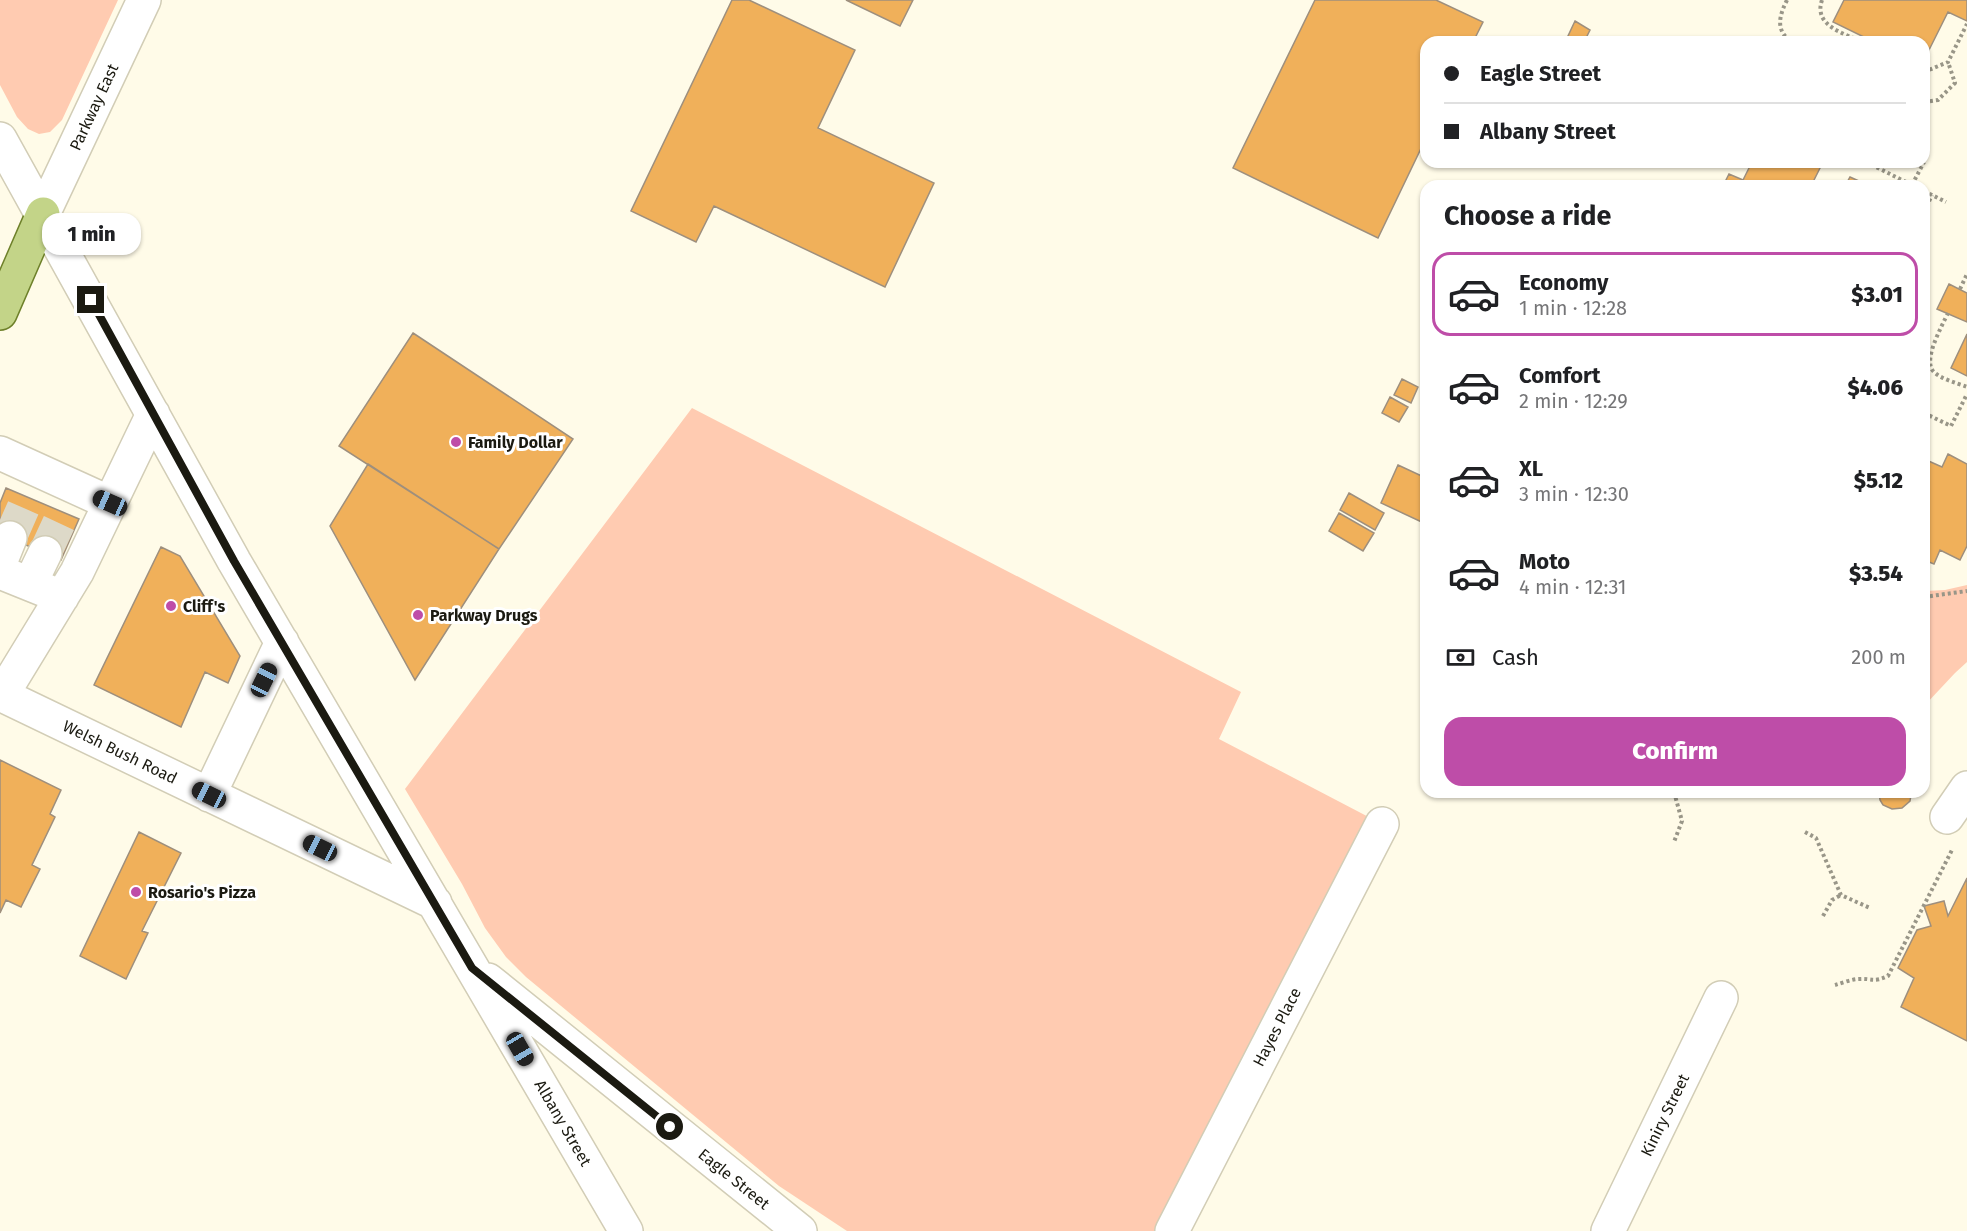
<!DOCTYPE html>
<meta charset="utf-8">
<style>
body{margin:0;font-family:"Fira Sans",sans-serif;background:#f6f6f6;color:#202124;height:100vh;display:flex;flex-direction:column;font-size:22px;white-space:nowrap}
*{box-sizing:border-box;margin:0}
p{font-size:20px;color:#757577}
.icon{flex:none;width:33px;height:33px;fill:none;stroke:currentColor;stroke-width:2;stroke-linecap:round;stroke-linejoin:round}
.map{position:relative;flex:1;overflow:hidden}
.details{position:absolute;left:1420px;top:180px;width:510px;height:618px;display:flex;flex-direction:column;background:#fff;border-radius:18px;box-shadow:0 2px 4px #0004}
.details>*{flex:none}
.hud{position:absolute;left:1420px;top:36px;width:510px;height:132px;border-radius:18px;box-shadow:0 2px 4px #0004;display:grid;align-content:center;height:132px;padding:0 24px;background:#fff}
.end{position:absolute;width:27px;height:27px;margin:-14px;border:8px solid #1b1a11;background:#fff;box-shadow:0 0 0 3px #fff}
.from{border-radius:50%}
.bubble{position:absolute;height:42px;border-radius:18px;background:#fff;box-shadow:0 2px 4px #0004;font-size:20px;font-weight:800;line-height:42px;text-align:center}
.car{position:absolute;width:18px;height:36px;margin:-18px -9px;border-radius:8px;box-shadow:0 0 4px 2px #0007;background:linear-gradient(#222 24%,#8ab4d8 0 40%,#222 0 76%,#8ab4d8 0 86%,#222 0)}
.hud b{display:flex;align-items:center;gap:21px;height:57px;font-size:22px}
.hud b+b{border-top:2px solid #e0e0e0}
.hud i{width:15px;height:15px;background:#202124}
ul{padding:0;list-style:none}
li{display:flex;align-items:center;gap:18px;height:84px;margin:0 12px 9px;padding:0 12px;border:3px solid transparent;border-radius:18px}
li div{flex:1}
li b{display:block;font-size:22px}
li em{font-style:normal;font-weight:800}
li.active{border-color:#be4da8}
li>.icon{width:54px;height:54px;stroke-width:1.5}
h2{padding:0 24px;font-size:27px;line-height:72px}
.pay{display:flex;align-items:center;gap:15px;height:66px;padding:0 24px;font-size:22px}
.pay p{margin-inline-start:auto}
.primary-button{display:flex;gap:12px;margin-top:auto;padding:12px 24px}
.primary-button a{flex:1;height:69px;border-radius:18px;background:#be4da8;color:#fff;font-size:24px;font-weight:800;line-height:69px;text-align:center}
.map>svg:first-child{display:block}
.green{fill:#ffcbb1}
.building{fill:#f0b05a;stroke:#9e8f7d;stroke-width:1.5}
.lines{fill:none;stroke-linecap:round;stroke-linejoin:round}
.minor-tunnel{stroke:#ddd9c8;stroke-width:33;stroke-dasharray:33 16;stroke-linecap:butt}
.minor-casing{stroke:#d2cdb6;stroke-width:36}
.major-casing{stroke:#6e802a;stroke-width:36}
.path{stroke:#999688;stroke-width:4;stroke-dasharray:3 3;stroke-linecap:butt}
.minor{stroke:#fff;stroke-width:33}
.major{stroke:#c3d488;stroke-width:33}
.route{stroke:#1b1a11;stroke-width:8}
.poi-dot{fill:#be4da8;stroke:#fff;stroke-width:2}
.labels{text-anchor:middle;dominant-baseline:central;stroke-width:6;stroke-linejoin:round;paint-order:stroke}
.street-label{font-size:16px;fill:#1b1a11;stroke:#fff}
.poi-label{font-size:16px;font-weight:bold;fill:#1b1a11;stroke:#fff;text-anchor:start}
</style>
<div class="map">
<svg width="1967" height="1231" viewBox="0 0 1967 1231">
<rect width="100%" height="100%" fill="#fffbe8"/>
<path class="green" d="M0,0H118L62,120L50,132L39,134L28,129L17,117L0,85Z
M692,408L1241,692L1219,739L1382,824L1156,1231H847L779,1186L526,977L506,957L485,928L462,884L405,789Z
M1967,585V662L1955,673L1925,705V591L1945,590Z"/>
<path class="building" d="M732,0H749L855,50L818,128L934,183L885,287L714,206L696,242L631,211Z
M846,0H913L900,26Z
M1315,0H1436L1483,22L1473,42H1426V138L1378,238L1233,168Z
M1844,0H1967V21L1948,12L1924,60V42H1874L1833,22Z
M1575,21L1590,30L1584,42H1580L1568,36Z
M1752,162H1823L1811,186H1723L1729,174L1743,180Z
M1850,177L1870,186H1845Z
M1949,284L1967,293V322L1937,309Z
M413,333L573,439L499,549L339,446Z
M1967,334V376L1951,368Z
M1402,379L1418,387L1411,403L1394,395Z
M1390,397L1408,407L1399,422L1382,413Z
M1948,454L1967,464V546L1960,560L1940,550L1934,564L1924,560V459L1942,467Z
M368,464L499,549L415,680L330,526Z
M1398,465L1426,478V524L1381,503Z
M6,488L79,519L61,560L0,534V503Z
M1349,493L1384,513L1375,530L1340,510Z
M1339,513L1374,533L1363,551L1329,531Z
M161,547L180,556L240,656L228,683L205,672L181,727L94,685Z
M0,760L61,790L50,814L55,817L32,865L40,869L21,907L6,900L0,913Z
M1879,792H1911V795L1910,801L1902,808L1892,809L1883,805L1880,800Z
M139,832L181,853L142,931L148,933L126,979L80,956Z
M1967,878V1041L1901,1007L1914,978L1898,968L1917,930L1931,926L1924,906L1944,901L1948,916Z"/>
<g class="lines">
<path class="minor-tunnel" d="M10,538L28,497
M45,553L64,512"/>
<defs>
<path id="minor" d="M0,139L234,561L626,1231
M43,214L144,0
M0,453L110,503
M0,563L10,538
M0,572L62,597
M30,584L45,553
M0,694L435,903
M2,695L77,572L153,414
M209,795L282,642
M1947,817L1967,788
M488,980L800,1231
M1172,1231L1382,824
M1608,1231L1721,998"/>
<path id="major" d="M0,313L43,214"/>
</defs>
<use href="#minor" class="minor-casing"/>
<use href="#major" class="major-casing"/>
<path class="path" d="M1787,0C1779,16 1775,31 1792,42
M1822,0C1813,26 1844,33 1862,42
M1924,72L1948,62L1967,24
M1924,102L1938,100L1955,83L1948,62
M1866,162L1914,186
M1912,185L1924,162
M1924,191L1946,202
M1924,212L1932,195
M1960,289L1967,274
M1948,313C1942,326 1923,359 1933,371C1940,379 1957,383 1967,387
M1924,413L1951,426L1967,394
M1924,597L1967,591
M1674,792L1682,821L1674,842
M1805,832L1816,838L1841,895L1870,908
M1823,916L1832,900L1841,895
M1835,985C1842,983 1852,979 1859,979C1872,978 1873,983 1888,976L1952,850"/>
<use href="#minor" class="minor"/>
<use href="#major" class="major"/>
</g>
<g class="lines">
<path class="route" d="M91,300L234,561L472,968L670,1127"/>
</g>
<g class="poi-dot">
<circle cx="456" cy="442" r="6"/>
<circle cx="171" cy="606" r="6"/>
<circle cx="418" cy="615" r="6"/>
<circle cx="136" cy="892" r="6"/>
</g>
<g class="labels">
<g class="street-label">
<text transform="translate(94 107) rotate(-65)">Parkway East</text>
<text transform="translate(120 752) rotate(26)">Welsh Bush Road</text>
<text transform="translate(1277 1027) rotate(-63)">Hayes Place</text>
<text transform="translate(1665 1115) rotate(-64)">Kiniry Street</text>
<text transform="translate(563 1123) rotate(60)">Albany Street</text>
<text transform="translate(734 1179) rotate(39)">Eagle Street</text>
</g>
<g class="poi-label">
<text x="468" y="442">Family Dollar</text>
<text x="183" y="606">Cliff's</text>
<text x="430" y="615">Parkway Drugs</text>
<text x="148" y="892">Rosario's Pizza</text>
</g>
</g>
</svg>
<i class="end from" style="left:670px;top:1127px"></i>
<i class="end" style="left:91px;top:300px"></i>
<div class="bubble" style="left:42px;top:213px;width:99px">1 min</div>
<i class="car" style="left:110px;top:503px;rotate:294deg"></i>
<i class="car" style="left:264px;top:680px;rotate:26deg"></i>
<i class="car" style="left:209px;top:795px;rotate:296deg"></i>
<i class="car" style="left:320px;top:848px;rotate:296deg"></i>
<i class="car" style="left:520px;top:1049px;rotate:150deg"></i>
<div class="hud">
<b><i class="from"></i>Eagle Street</b>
<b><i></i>Albany Street</b>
</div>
<section class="details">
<h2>Choose a ride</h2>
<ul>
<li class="active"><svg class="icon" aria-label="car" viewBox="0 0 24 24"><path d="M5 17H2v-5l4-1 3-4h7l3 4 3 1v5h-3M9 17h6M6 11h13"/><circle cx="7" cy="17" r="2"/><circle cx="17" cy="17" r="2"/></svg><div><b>Economy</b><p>1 min · 12:28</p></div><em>$3.01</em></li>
<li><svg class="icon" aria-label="car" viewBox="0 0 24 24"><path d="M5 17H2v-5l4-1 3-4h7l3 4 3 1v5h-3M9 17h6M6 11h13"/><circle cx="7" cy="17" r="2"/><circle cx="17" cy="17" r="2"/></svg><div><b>Comfort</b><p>2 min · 12:29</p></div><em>$4.06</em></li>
<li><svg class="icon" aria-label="car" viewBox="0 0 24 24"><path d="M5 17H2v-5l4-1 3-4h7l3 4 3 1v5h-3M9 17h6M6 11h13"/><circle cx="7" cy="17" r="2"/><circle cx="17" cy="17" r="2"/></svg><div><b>XL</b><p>3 min · 12:30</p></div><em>$5.12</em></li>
<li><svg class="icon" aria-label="car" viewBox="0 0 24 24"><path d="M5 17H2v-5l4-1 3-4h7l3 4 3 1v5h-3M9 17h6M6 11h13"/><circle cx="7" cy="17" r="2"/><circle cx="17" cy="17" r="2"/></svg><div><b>Moto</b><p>4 min · 12:31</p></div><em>$3.54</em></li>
</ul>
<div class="pay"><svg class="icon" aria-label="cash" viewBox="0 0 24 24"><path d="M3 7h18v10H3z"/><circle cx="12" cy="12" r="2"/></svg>Cash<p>200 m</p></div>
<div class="primary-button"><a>Confirm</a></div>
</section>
</div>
